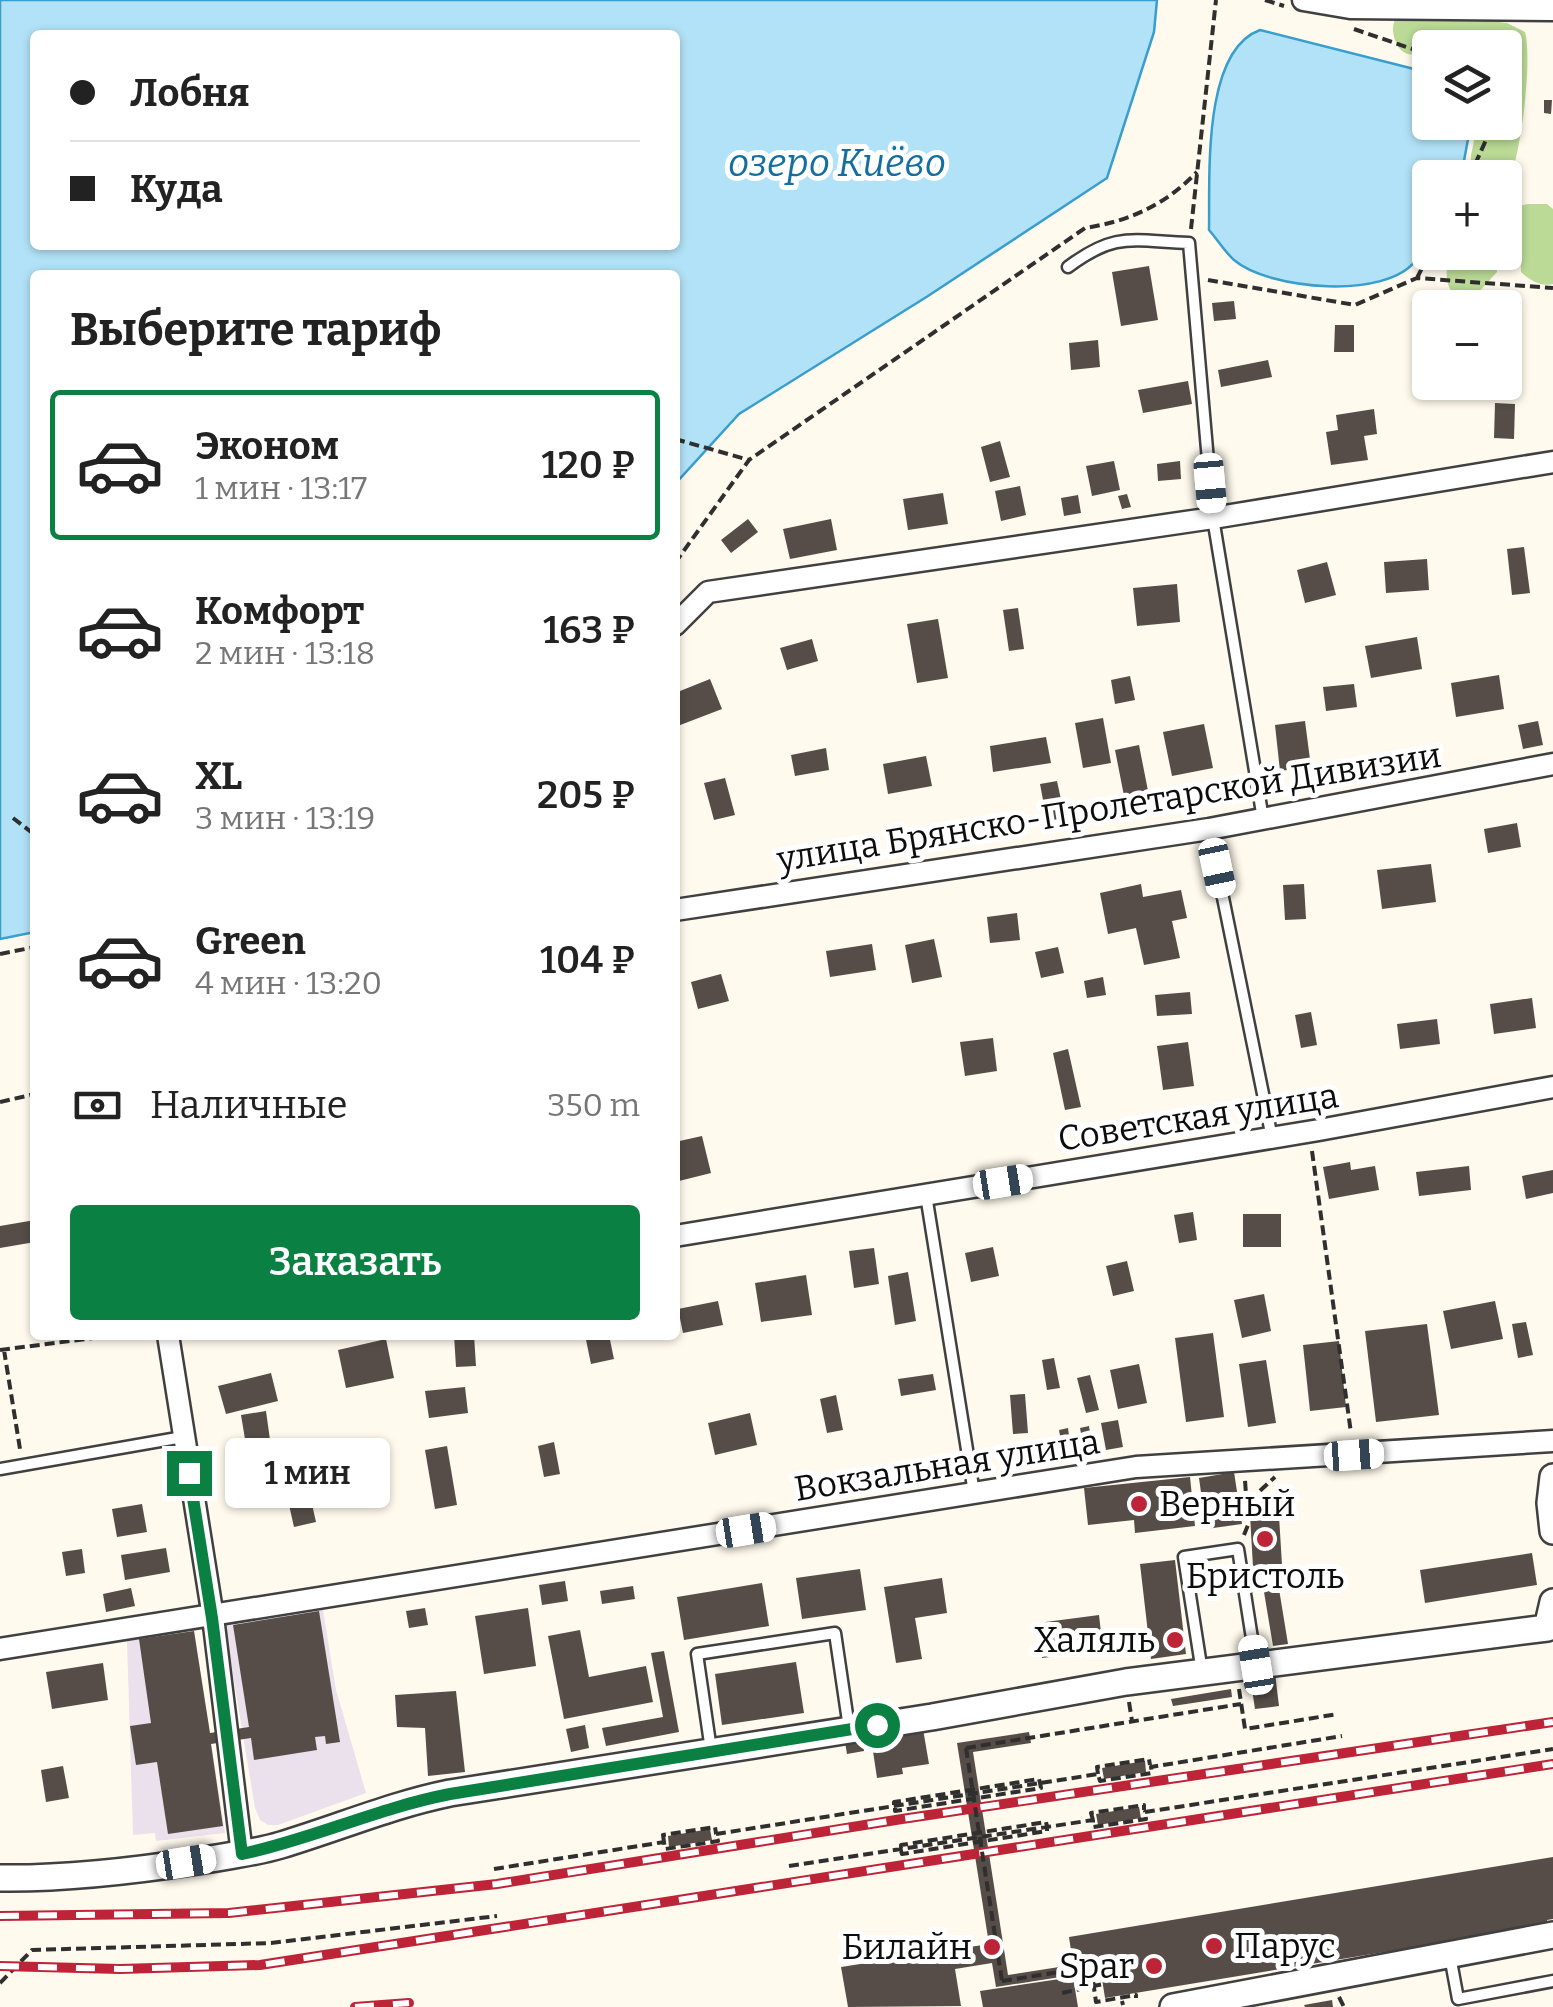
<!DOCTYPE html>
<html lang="ru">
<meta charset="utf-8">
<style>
body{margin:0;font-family:Bitter,serif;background:#f2f2f2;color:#222;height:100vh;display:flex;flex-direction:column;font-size:38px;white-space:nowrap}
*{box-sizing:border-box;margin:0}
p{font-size:32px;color:#767676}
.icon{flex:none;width:55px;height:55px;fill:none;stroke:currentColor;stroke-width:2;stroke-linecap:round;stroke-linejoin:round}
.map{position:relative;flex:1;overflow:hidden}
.sheet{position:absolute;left:30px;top:270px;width:650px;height:1070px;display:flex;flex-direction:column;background:#fff;border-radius:10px;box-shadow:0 2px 8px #0004}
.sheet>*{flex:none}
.guide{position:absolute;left:30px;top:30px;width:650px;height:220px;border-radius:10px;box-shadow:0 2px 8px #0004;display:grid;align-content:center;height:220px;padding:0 40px;background:#fff}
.controls{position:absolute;left:1412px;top:30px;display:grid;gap:20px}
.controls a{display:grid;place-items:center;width:110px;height:110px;border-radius:10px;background:#fff;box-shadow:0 2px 8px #0004;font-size:50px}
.end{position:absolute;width:45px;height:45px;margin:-22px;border:12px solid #0b8043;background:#fff;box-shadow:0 0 0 5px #fff}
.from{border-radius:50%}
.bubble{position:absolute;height:70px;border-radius:10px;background:#fff;box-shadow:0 2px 8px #0004;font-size:32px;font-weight:600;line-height:70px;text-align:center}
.car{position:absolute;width:30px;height:60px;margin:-30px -15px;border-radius:12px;box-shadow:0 0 8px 2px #0007;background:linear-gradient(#fff 24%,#345 0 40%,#fff 0 76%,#345 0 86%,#fff 0)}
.guide b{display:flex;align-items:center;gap:35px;height:95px;font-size:38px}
.guide b+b{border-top:2px solid #e0e0e0}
.guide i{width:25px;height:25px;background:#222}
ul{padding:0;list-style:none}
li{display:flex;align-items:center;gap:30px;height:150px;margin:0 20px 15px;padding:0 20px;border:5px solid transparent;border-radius:10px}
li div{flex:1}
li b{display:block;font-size:38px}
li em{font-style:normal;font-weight:600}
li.current{border-color:#0b8043}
li>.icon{width:90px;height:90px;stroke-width:1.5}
h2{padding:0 40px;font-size:45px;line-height:120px}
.pay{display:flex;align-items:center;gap:25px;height:110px;padding:0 40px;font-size:38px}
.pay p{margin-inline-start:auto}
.action{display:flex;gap:20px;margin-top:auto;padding:20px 40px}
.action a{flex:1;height:115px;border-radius:10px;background:#0b8043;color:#fff;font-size:40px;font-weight:600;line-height:115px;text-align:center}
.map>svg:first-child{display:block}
.industrial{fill:#eae1ec}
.forest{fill:#bada96}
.water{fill:#b2e2f7;stroke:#389ece;stroke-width:2.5;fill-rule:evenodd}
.building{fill:#564d49}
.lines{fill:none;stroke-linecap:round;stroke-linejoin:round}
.service-casing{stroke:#404040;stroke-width:15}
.minor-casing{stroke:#404040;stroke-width:25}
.tertiary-casing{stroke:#404040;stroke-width:30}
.path{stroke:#2f2f2f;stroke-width:4;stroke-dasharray:10 5;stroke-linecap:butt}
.service{stroke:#fff;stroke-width:10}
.minor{stroke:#fff;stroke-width:20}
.tertiary{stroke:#fff;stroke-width:25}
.rail-casing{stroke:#be2437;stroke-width:10}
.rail{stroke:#fff;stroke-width:6;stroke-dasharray:19;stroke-linecap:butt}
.path-bridge{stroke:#2f2f2f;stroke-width:4;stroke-dasharray:10 5;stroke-linecap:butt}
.route{stroke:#0b8043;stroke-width:12}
.poi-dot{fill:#be2437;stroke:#fff;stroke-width:4}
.labels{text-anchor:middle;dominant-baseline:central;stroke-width:10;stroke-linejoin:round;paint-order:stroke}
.street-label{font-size:35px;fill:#0d0d0d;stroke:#fff}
.poi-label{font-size:35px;fill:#0d0d0d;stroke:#fff;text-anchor:end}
.water-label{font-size:38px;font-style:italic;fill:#156ea0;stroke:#fff}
</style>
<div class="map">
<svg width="1553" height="2007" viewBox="0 0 1553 2007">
<rect width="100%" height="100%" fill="#fffaed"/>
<path class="industrial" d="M323,1610L336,1690L366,1793L278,1825H268L260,1820L255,1808L225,1626Z
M194,1631L225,1833L156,1841L155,1833L133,1835L127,1641Z"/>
<path class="forest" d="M1437,15L1507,23L1525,32C1533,62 1520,165 1505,192V178L1471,177V155L1478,123L1505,122V48H1430V54C1414,55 1401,58 1395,40C1392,30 1392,25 1397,16Z
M1528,204H1547L1553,209V284C1541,287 1529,280 1521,272L1520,242L1505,225V209Z
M1448,253H1496L1497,272L1476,295L1456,297C1443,284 1447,270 1448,253Z"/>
<path class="water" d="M0,0H1157L1154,32L1107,178L928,296L739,414L675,484V275H35V932L0,939ZM35,35H675V245H35Z
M1260,30L1430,73V122L1471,123L1461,177L1430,178C1430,207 1434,235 1416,260C1387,300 1269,290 1234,260C1225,252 1217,239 1209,230C1210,177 1202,51 1260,30Z"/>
<path class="building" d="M1544,100H1552L1551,114L1544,113Z
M1149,266L1158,320L1121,326L1112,272Z
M1234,301L1236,319L1214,321L1212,303Z
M1335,325H1354V352H1334Z
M1098,340L1100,367L1071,370L1069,343Z
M1268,360L1272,377L1221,387L1218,370Z
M1188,381L1192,404L1143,413L1138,390Z
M1495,403L1515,404L1514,439L1494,438Z
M1374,409L1377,434L1364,436L1368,460L1331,465L1326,432L1338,430L1336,415Z
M1000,441L1010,477L990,482L981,447Z
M1114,461L1120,490L1092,496L1086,466Z
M1180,461L1181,479L1158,481L1157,464Z
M1020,486L1026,515L1001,521L995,491Z
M943,493L948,524L908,530L903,499Z
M1127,494L1131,507L1122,509L1118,496Z
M1078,495L1081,513L1064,516L1061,498Z
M748,519L758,532L731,553L721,540Z
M831,519L837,550L790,559L783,529Z
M1524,547L1530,593L1512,595L1507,549Z
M1427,559L1429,590L1386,593L1384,562Z
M1327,562L1336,595L1305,603L1297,570Z
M1177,584L1180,622L1137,626L1133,588Z
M1018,608L1024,649L1009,651L1003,610Z
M938,619L948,678L917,683L907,624Z
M1417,637L1422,669L1371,678L1365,646Z
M812,639L818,661L787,670L780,648Z
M1499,675L1504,709L1456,717L1451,683Z
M1130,676L1135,700L1115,704L1111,680Z
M710,679L722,709L675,727V693Z
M1354,684L1357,707L1326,711L1323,687Z
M1103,718L1111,763L1083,768L1075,723Z
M1305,721L1311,767L1280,771L1275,725Z
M1538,721L1543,745L1523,749L1518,725Z
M1204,724L1213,768L1172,776L1163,732Z
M1046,737L1051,763L993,772L990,746Z
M1139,745L1150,801L1126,806L1115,750Z
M826,748L829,770L795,776L791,755Z
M926,756L932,786L888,794L883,764Z
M725,778L735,815L714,820L704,783Z
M1057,781L1065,818L1047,821L1040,784Z
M1517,823L1521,847L1488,853L1484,829Z
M1431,864L1436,902L1382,909L1377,870Z
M1141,884L1143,897L1181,890L1187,918L1172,921L1180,958L1144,965L1136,928L1108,934L1100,893Z
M1304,884L1306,919L1285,920L1283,885Z
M1017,913L1020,940L990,943L987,917Z
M934,939L942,977L912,983L905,945Z
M872,944L876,970L830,977L826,951Z
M1058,947L1064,973L1041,978L1035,952Z
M721,974L729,1001L698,1009L691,982Z
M1103,977L1106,995L1087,998L1084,981Z
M1190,992L1192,1014L1157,1016L1155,995Z
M1532,998L1536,1028L1494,1034L1490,1004Z
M1311,1012L1317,1045L1301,1048L1295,1015Z
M1437,1019L1440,1044L1400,1049L1397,1024Z
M993,1038L997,1071L965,1076L960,1042Z
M1188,1042L1194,1086L1163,1090L1157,1046Z
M1068,1049L1081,1107L1065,1110L1053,1053Z
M702,1136L711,1173L675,1182V1142Z
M1350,1162L1351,1170L1375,1166L1379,1190L1329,1199L1323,1167Z
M1469,1166L1471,1190L1419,1196L1416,1172Z
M1553,1170V1193L1526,1199L1522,1176Z
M1193,1212L1197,1240L1179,1243L1174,1215Z
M1243,1214H1281V1247H1243Z
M35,1220V1242L0,1248V1226Z
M993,1247L999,1276L971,1282L965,1253Z
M874,1248L879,1284L854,1288L849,1251Z
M1127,1261L1134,1291L1113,1296L1106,1266Z
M908,1272L916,1321L895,1325L888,1276Z
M806,1275L812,1315L761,1322L755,1283Z
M1264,1294L1271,1331L1242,1338L1234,1300Z
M718,1301L723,1325L683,1333L678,1309Z
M1495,1301L1503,1339L1451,1349L1443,1311Z
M1526,1322L1533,1355L1518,1358L1512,1324Z
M1427,1324L1439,1415L1376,1422L1365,1331Z
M1213,1333L1224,1417L1186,1422L1175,1338Z
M454,1335H474L476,1366L456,1367Z
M585,1335H609L614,1359L591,1364Z
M386,1339L394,1378L346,1388L338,1350Z
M1339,1341L1346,1407L1310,1411L1303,1345Z
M1054,1358L1060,1388L1047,1390L1042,1360Z
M1266,1360L1276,1423L1248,1427L1239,1364Z
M1139,1364L1147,1403L1118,1409L1110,1370Z
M271,1373L278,1401L226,1414L218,1386Z
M933,1374L936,1390L901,1396L898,1379Z
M1090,1375L1099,1410L1086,1413L1077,1378Z
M465,1387L468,1413L429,1418L425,1391Z
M1025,1394L1028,1433L1013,1434L1010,1395Z
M836,1395L843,1430L827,1433L820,1399Z
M266,1411L271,1447L247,1451L241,1415Z
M750,1413L757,1445L715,1455L708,1423Z
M1118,1420L1123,1447L1106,1450L1101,1423Z
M1089,1426L1093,1454L1085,1455L1080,1428Z
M1068,1428L1072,1458L1064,1459L1059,1430Z
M378,1441L382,1462L354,1468L350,1447Z
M554,1442L560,1474L544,1477L538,1446Z
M310,1445L314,1474L288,1478L284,1448Z
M447,1446L457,1505L435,1509L425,1450Z
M381,1472L386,1500L354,1505L350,1477Z
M1234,1472L1242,1524L1206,1529L1199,1478Z
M1190,1477L1195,1526L1135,1533L1134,1520L1088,1525L1084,1488Z
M307,1482L316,1522L294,1527L285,1487Z
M1278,1499L1282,1565L1253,1567L1250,1515L1269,1514L1268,1500Z
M142,1504L147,1532L117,1537L112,1509Z
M166,1548L170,1572L125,1580L121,1555Z
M82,1549L85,1573L66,1576L62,1552Z
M1532,1553L1537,1585L1425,1603L1420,1570Z
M1175,1560L1186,1654L1151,1659L1140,1564Z
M860,1569L866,1610L802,1619L796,1578Z
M942,1578L947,1613L915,1618L922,1659L896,1663L884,1587Z
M565,1581L568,1601L542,1605L539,1585Z
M762,1583L769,1626L684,1640L677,1597Z
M633,1586L635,1599L602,1604L600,1591Z
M131,1588L135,1606L106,1612L103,1594Z
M1279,1589L1288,1644L1273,1646L1264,1592Z
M425,1608L428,1625L409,1628L406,1611Z
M528,1608L536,1666L484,1674L475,1616Z
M319,1611L340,1742L326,1744L325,1736L315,1737L317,1750L254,1760L251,1738L211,1744L223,1826L168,1834L157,1762L136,1765L130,1726L151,1723L139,1639L194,1631L210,1733L249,1727L233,1625Z
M1099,1615L1103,1650L1042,1658L1038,1623Z
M580,1630L589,1677L646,1666L653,1702L564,1719L548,1636Z
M664,1651L679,1732L606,1746L602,1728L663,1717L651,1653Z
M796,1662L804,1713L722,1725L715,1674Z
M103,1663L108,1700L52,1709L46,1672Z
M1275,1673L1279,1706L1255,1709L1250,1676Z
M1231,1689L1232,1697L1173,1706L1171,1699Z
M456,1691L465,1772L428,1776L425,1728L397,1727L395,1695Z
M585,1725L589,1748L571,1752L566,1729Z
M923,1729L929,1764L902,1768L903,1774L877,1778L871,1738Z
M1029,1732L1031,1743L973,1752L1008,1975L1072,1965L1073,1975L996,1987L992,1963L955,1969L961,2006L848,2007L841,1967L989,1944L957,1743Z
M863,1739L864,1751L847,1754L845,1742Z
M1145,1761L1146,1772L1104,1779L1102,1768Z
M63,1766L69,1798L46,1802L41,1770Z
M1139,1807L1141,1818L1098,1825L1096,1814Z
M710,1829L712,1840L669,1847L668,1836Z
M1553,1857V1919L1547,1920L1548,1925L1105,1998L1099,1960L1073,1964L1069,1937Z
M1073,1977L1078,2007H983L980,1991Z
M1332,2000L1333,2007H1305L1304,2005Z"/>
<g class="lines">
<defs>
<path id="service" d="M1068,267C1116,231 1133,241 1189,243L1213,518L1263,819
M1209,829L1272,1138
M926,1195L974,1493
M0,1469L183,1437
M1202,1672L1184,1557L1238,1549L1256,1664
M711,1750L697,1654L835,1633L849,1728
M1450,1956L1458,1999L1553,1981"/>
<path id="minor" d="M1303,0L1350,8L1553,10
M675,625L708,592L1213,518L1553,462
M675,910L1209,829L1553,764
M675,1236L1319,1130L1553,1087
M168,1335L213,1617L242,1854
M0,1649L1136,1467L1553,1441"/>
<path id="tertiary" d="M1553,1477L1550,1503L1553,1531
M0,1878C66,1879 133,1871 198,1861C226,1856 255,1853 281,1845C338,1828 391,1805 450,1793L932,1717L1126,1682L1547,1628L1553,1602
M1173,2007L1553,1935"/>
</defs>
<use href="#service" class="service-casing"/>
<use href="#minor" class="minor-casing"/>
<use href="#tertiary" class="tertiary-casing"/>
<path class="path" d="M1265,0L1284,6
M1354,29L1430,55
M1469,178L1494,122
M1191,229L1216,0
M1417,278L1430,252
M1208,280L1355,305L1417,278L1553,288
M675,439L749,460
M675,563L749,460L1085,228C1130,221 1165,205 1197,172
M13,818L35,835
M0,954L35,947
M0,1102L35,1094
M1312,1151L1351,1433
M0,1350L117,1335
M4,1350L20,1449
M1249,1501L1275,1477
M1244,1535L1248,1525L1245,1480
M1239,1689L1245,1729L1338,1714
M1129,1702L1132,1721
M966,1748L1241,1704
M1098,1774L1097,1767L1149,1759L1150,1765
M894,1805V1802L1039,1779L1040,1783
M895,1808V1811L1041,1788L1040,1783
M1093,1820L1091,1813L1144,1805V1810
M664,1842L663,1835L715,1827L716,1833
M901,1848V1845L1046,1822L1047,1827
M901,1851L902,1854L1047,1831V1827
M789,1866L1093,1820V1827L1146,1819L1145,1812L1553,1749
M494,1869L664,1842L665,1849L718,1841L716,1834L1098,1774L1100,1781L1152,1773L1151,1767L1342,1736
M1002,1981L1091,1967L1096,2002L1136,1995V1998
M0,1983L32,1950L271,1943L497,1916
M1062,1993L1103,1984
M1339,1997L1344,2007
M1122,2001L1123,2005"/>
<use href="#service" class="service"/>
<use href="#minor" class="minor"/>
<use href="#tertiary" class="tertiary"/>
<defs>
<path id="rail" d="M0,1916L229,1913L497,1884L902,1819L1553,1722
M0,1966L120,1969L260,1965L1553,1764
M355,2007L409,2003"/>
</defs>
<use href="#rail" class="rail-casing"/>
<use href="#rail" class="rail"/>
<path class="path-bridge" d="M966,1748L1002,1981"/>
</g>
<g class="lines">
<path class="route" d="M189,1473L212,1618L242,1854C312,1839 378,1808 450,1794L877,1725"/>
</g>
<g class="poi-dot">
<circle cx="1139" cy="1504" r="10"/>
<circle cx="1265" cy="1539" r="10"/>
<circle cx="1175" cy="1640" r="10"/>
<circle cx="1214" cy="1946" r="10"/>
<circle cx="992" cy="1947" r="10"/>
<circle cx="1154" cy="1966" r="10"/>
</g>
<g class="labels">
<g class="street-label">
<text transform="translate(1109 807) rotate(-9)">улица Брянско-Пролетарской Дивизии</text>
<text transform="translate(1198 1117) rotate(-9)">Советская улица</text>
<text transform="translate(947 1465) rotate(-9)">Вокзальная улица</text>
</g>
<g class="poi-label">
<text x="1159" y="1504" text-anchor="start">Верный</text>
<text x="1265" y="1576" text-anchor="middle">Бристоль</text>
<text x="1155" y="1640">Халяль</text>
<text x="1234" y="1946" text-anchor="start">Парус</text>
<text x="972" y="1947">Билайн</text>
<text x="1134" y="1966">Spar</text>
</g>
<g class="water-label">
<text x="837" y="163">озеро Киёво</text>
</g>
</g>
</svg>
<div class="controls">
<a><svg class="icon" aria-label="layers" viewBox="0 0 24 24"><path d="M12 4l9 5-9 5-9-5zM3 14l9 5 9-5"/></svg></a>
<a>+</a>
<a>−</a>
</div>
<i class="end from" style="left:877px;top:1725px"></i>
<i class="end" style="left:189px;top:1473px"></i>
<div class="bubble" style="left:225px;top:1438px;width:165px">1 мин</div>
<i class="car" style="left:1210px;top:483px;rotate:175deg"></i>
<i class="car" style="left:1217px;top:868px;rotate:168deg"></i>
<i class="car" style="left:1003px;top:1182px;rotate:81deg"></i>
<i class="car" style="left:1354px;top:1455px;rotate:86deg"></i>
<i class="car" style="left:746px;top:1530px;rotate:81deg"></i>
<i class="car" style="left:1256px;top:1665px;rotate:351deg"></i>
<i class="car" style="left:186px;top:1862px;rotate:81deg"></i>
<div class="guide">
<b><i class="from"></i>Лобня</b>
<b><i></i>Куда</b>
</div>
<section class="sheet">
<h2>Выберите тариф</h2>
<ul>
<li class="current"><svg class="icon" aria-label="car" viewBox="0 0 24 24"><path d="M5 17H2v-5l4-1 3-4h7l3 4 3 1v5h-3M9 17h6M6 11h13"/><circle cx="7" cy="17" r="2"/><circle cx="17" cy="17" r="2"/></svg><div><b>Эконом</b><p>1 мин · 13:17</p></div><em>120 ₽</em></li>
<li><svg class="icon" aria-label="car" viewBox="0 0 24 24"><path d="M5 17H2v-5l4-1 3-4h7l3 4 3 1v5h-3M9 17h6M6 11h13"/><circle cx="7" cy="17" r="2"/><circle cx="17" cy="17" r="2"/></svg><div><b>Комфорт</b><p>2 мин · 13:18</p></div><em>163 ₽</em></li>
<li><svg class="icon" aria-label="car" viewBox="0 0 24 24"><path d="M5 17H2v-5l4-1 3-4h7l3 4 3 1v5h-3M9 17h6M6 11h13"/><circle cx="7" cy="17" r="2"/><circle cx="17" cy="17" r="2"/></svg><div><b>XL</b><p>3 мин · 13:19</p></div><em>205 ₽</em></li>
<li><svg class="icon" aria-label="car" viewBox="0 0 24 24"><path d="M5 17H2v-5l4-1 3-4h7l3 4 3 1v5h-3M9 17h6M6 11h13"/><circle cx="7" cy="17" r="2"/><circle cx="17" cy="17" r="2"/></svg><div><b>Green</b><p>4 мин · 13:20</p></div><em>104 ₽</em></li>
</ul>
<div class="pay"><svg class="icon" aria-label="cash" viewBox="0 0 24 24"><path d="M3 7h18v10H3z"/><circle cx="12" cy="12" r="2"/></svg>Наличные<p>350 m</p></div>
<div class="action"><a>Заказать</a></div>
</section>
</div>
